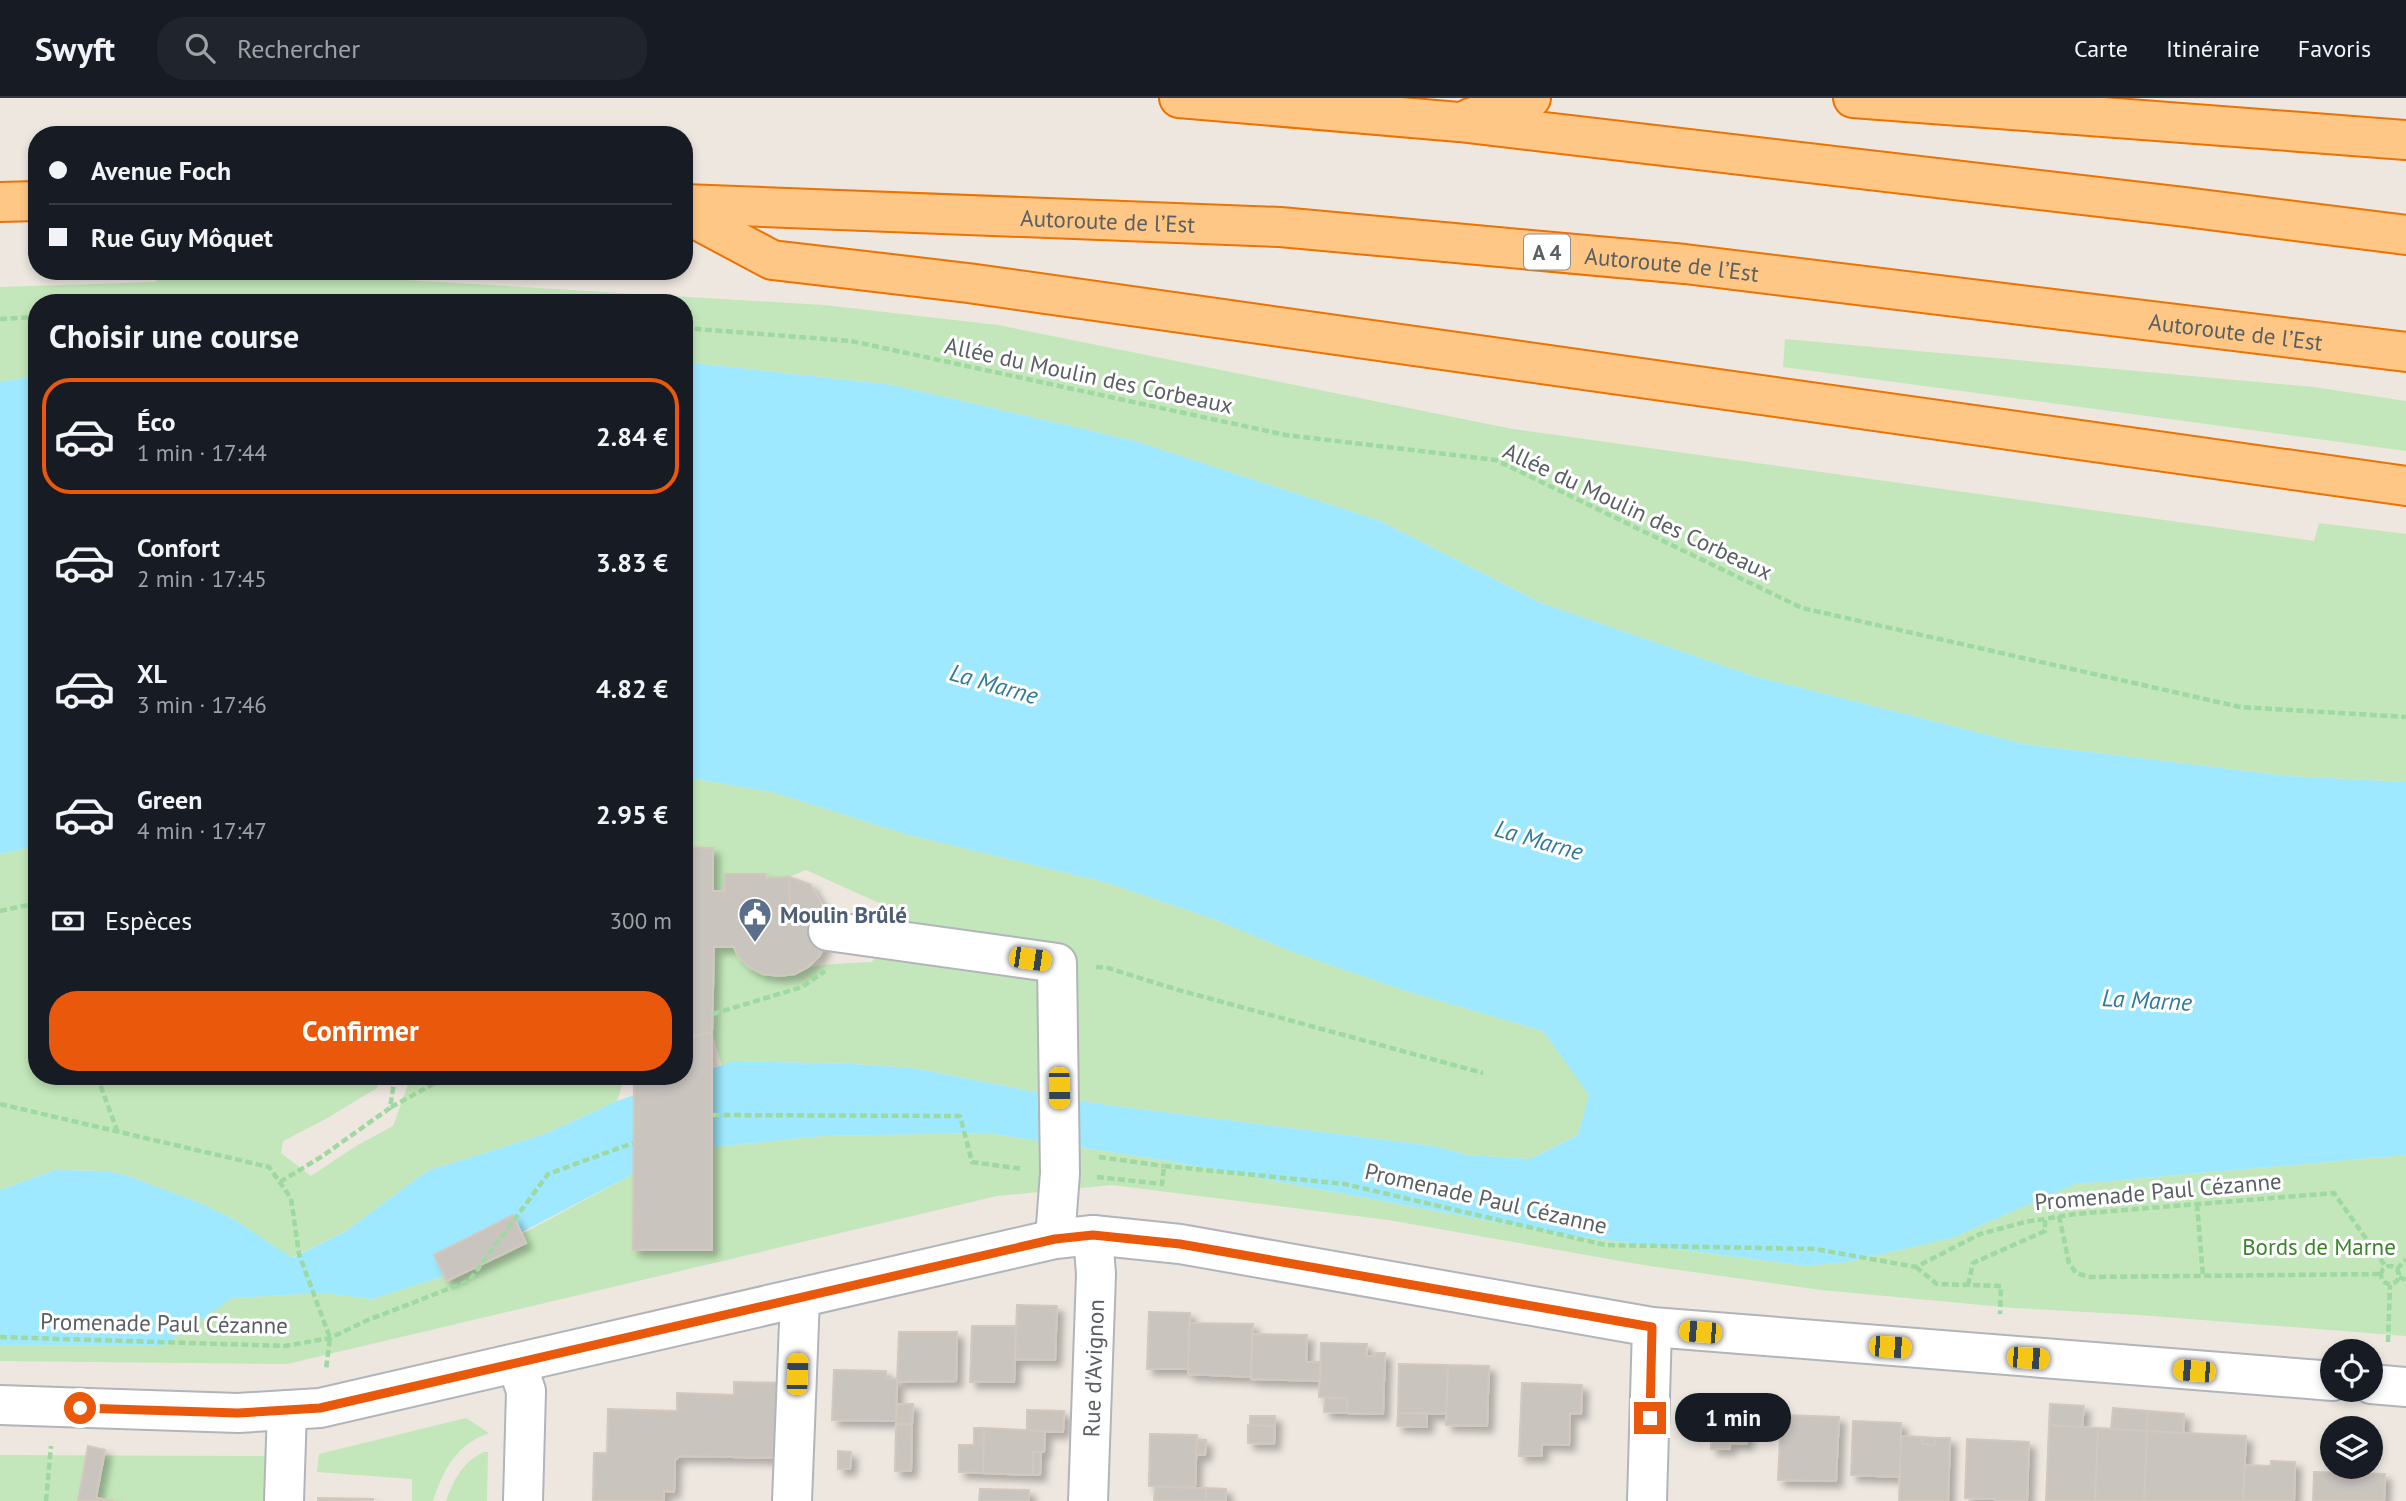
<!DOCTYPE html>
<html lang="fr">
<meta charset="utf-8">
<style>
body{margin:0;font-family:"PT Sans",sans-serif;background:#20242c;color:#f1f3f6;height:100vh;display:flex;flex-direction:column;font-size:26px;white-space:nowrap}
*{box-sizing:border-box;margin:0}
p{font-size:23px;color:#9ea1a6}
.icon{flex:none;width:38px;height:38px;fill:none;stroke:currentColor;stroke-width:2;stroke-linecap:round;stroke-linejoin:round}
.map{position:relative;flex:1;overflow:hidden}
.details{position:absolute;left:28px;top:196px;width:665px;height:791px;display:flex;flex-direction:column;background:#171b24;border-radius:28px;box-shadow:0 4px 10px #0003}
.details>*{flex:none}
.top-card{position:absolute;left:28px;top:28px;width:665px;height:154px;border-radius:28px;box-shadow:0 4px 10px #0003;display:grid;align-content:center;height:154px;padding:0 21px;background:#171b24}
.tools{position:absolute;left:2320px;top:1241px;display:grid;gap:14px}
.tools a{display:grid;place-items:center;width:63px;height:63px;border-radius:50%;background:#171b24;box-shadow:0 4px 10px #0003;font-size:35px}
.end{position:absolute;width:32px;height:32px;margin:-16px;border:9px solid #ea580c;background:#fff;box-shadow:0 0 0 4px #fff}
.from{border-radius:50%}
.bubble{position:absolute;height:49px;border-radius:24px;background:#171b24;box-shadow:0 4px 10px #0003;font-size:23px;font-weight:800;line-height:49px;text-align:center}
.car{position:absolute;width:21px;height:42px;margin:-21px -10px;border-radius:9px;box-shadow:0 0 5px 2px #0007;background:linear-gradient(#f5c518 24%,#345 0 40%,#f5c518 0 76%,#345 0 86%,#f5c518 0)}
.top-card b{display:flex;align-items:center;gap:24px;height:66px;font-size:26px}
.top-card b+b{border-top:2px solid #363941}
.top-card i{width:18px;height:18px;background:#f1f3f6}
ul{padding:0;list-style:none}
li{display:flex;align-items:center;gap:21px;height:116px;margin:0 14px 10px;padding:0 7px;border:4px solid transparent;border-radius:28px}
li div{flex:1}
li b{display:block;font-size:26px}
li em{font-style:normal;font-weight:800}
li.selected{border-color:#ea580c}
li>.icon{width:63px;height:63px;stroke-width:1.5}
h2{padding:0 21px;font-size:32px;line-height:84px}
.pay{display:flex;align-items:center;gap:18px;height:77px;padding:0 21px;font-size:26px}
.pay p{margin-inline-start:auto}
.primary-button{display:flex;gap:14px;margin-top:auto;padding:14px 21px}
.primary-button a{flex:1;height:80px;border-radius:28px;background:#ea580c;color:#fff;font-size:28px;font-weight:800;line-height:80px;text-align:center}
header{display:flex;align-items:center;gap:42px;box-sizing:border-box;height:98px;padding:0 35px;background:#171b24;border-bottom:2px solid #363941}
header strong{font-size:33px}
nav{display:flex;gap:38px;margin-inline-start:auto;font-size:24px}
.search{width:490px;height:63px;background:#20242c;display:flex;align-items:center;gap:18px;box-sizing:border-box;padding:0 24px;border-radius:28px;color:#9ea1a6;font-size:26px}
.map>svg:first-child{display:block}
.green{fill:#c3e7ba}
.water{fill:#9ee9ff}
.building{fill:#cac4bf;stroke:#d2c8be;stroke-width:2;filter:url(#shadow)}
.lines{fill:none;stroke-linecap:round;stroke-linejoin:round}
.minor-casing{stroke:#b1b5b9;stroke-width:42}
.highway-casing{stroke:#ed7200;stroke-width:42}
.path{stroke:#9dd9a0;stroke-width:4.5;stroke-dasharray:7 3.5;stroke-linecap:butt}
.minor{stroke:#fff;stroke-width:38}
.highway{stroke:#ffc785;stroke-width:38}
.route{stroke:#ea580c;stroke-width:9}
.labels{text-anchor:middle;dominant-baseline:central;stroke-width:6;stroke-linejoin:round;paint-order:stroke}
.shield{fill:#fff;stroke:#8b8f91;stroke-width:2}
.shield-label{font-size:21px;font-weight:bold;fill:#595f62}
.street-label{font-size:23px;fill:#595f62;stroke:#fff}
.service-label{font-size:23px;font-weight:bold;fill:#4e5e75;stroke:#fff;text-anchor:start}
.park-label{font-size:23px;fill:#3d832e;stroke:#fff}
.water-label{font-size:24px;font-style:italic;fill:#307a9b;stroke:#fff}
</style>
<header>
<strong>Swyft</strong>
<div class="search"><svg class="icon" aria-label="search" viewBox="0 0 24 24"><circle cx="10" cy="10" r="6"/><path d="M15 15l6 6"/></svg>Rechercher</div>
<nav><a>Carte</a><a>Itinéraire</a><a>Favoris</a></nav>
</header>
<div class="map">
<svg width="2406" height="1403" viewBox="0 0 2406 1403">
<defs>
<filter id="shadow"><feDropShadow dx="6" dy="6" stdDeviation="3.5" flood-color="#0004"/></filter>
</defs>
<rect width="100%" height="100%" fill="#ede7e0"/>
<path class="green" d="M161,173H252L824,207L998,227L1513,331L2314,443L2319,425L2406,436V684L2288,678L2024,646L1750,577L1541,505L1380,423L1135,343L893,287L684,264V205H37V278L0,284V189L156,184Z
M1785,241L2314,289L2406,303V353L1783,269Z
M684,679L772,694L909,737L1108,785L1213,821L1290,853L1406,893L1543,933L1590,997L1578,1037L1530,1061L1467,1057L1434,1048L1092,1005L913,970L854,966L736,963L722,968L712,934L714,849H734C745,870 773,884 795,875C801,873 805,870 810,869C830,865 852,865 872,864L898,824L890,810L806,772L789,779L766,780V776L724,793H713V750L684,749Z
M37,748V978H379L377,990L324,1022L283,1043L281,1055L311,1078L356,1048L393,1028L411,978H625L617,1003L545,1036L427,1073L346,1133L291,1160L235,1122L200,1105L125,1077L105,1073L55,1072L0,1092V756Z
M987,1035L1162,1062L1560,1136L1806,1168L1847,1164L1952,1140L2075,1086L2406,1057V1238L2139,1217L2014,1210L1821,1192L1643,1167L1388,1122L1112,1087L997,1098L287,1266L0,1263V1247L163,1248L231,1200L324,1195L372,1201L444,1178L633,1076L713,1049L823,1038Z
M466,1320L489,1335C456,1347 443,1372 433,1403H412V1381L317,1374L319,1356Z
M484,1354H488L487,1403H446C453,1383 463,1363 484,1354Z
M0,1357L271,1358L268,1403H0Z"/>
<path class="water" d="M684,264L893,287L1135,343L1380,423L1541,505L1750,577L2024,646L2288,678L2406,684V1057L2075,1086L1952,1140L1847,1164L1806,1168L1560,1136L1162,1062L987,1035L823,1038L713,1049L633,1076L522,1134L513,1117L434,1157L444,1178L372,1201L324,1195L232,1200L163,1248L0,1247V1092L55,1072L105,1073L125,1077L200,1105L235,1122L292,1160L346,1133L427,1073L545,1036L617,1003L735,963L854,966L913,970L1092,1005L1434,1048L1467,1057L1530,1061L1578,1037L1589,997L1543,933L1406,893L1290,853L1213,821L1108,785L909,737L772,694L684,679Z
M37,278V748L0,756V284Z"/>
<path class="building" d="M684,749L713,750V793H724V776H766V780L789,779L790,814L827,815L826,844L820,857L808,869L795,876L779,878L763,876L749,869L738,858L734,849H714L712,934L684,940Z
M789,779L810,786L827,815L790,814Z
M712,934V1152H633L634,978H684V940Z
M513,1117L526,1145L447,1183L434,1157Z
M1017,1207L1057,1208L1055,1262L1015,1261Z
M1149,1214L1190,1215L1188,1271H1147Z
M1189,1225L1253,1226L1251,1279L1188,1276Z
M972,1228H1016L1014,1284H970Z
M899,1234H957L956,1283L897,1284Z
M1252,1236L1307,1237L1306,1264H1321L1320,1283L1251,1281Z
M1321,1245L1367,1246L1366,1258H1375V1255H1385L1383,1316L1347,1315V1300L1319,1299Z
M1399,1266L1448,1267L1446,1316L1398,1315Z
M1448,1267L1489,1268L1487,1328L1446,1327Z
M834,1272L886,1273V1281H897L896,1323L832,1322Z
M734,1284L788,1285L786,1360L680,1358L675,1362L674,1394L664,1393V1403H593L594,1355H607L608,1311L677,1313V1295L734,1297Z
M1522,1285L1582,1287L1581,1316L1570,1315L1569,1347L1542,1346V1358H1519Z
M1325,1300H1347V1315L1324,1314Z
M1712,1300L1748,1302L1747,1346L1730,1345V1351H1711Z
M897,1306H913L912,1326L896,1325Z
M2050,1306L2084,1308L2082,1329L2049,1327Z
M2113,1310L2148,1313L2147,1333L2111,1331Z
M1027,1312L1064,1313L1063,1334L1027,1332Z
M2148,1313L2184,1316L2183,1335L2147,1333Z
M1398,1315H1427V1329L1397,1328Z
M1781,1317L1839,1319L1836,1383L1778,1382Z
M1250,1318H1275V1328L1250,1327Z
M1853,1323L1901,1325L1900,1379L1851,1377Z
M896,1327H912L911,1373H895Z
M1248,1327L1275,1328L1274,1346L1248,1345Z
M2049,1327L2098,1330L2095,1403H2046Z
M974,1330H984L983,1375L959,1374V1347H974Z
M984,1330L1045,1333L1044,1354H1033V1377L983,1375Z
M2098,1330L2147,1333L2144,1403H2095Z
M2147,1333L2246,1338L2243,1403H2144Z
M1150,1336L1197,1337L1195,1389L1149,1388Z
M1901,1338L1922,1339V1346L1935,1347L1936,1340H1950L1948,1403H1899Z
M1922,1339L1936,1340L1935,1347L1922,1346Z
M1967,1341L2029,1344L2027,1403H1995V1401L1965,1400Z
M1197,1342H1206L1205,1357H1196Z
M88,1348L105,1352L96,1400L114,1403H78Z
M838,1353L851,1354L850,1371H838Z
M1033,1354H1041L1040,1377H1033Z
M2271,1363L2295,1364L2294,1403H2243L2245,1367L2271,1368Z
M2314,1374L2385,1376L2384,1403H2313Z
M1155,1389L1206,1390V1403H1154Z
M1206,1390L1226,1391V1403H1206Z
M980,1391L1029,1392V1403H979Z
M318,1400L373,1401V1403H318Z"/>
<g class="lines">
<defs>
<g id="minor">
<path d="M828,833L1057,865L1060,1075L1055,1141"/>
<path d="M517,1266L526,1293L523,1403"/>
<path d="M2371,1286L2406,1289"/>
<path d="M0,1307L238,1315L320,1310L1055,1141L1093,1137L1180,1146L1652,1229L2333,1283"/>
<path d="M284,1403L287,1312"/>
<path d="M792,1403L800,1200"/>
<path id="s1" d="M1088,1403L1096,1176L1093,1137"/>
<path d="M1647,1403L1652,1229"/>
</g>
<g id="highway">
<path d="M1179,0L1459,24L2185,109L2406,137"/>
<path d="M1853,0L2406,42"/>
<path d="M1470,20L1531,0"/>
<path d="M0,104L37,103"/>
<path id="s2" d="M684,106L1280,129L1685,166L2406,254"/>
<path d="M684,115L772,162L968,185L2406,388"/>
</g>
</defs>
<use href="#minor" class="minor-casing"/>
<use href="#highway" class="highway-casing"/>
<path class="path" d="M355,205H378
M0,221L37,219
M684,230L851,243L1286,337L1496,362L1802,510L2240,609L2406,619
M0,813L37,805
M1096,869L1108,870L1175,891L1483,975
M713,916L802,889L825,873
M97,978L118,1035
M0,1006L269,1069L291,1100L299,1156L330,1240L326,1271
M391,1009L448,978
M713,1017L960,1018L972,1064L1023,1071
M1099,1059L1164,1068
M1097,1079L1162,1086L1164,1068L1345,1086L1605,1147L1815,1151L1916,1169L1980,1136L2025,1124L2075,1116L2334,1095L2386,1169
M280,1084L321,1059L390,1010L395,978
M2197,1106L2203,1178
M2059,1118L2069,1165L2076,1175L2090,1179L2381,1176
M2381 1177a9 9 0 1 1 18 0a9 9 0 1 1-18 0Z
M1916,1169L1937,1186L2001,1188L2000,1216
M2397,1171L2406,1161
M2399,1179L2406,1182
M1968,1187L1973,1165L2045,1133V1120
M0,1239L285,1248L330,1240L368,1222L469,1183L548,1076L633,1045
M2388,1244L2390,1187
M46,1403L51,1348"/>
<use href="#minor" class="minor"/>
<use href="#highway" class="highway"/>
</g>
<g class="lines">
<path class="route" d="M80,1310L238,1315L320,1310L1055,1141L1093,1137L1180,1146L1652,1229L1650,1320"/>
</g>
<defs>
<symbol id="civic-pin" viewBox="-11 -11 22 30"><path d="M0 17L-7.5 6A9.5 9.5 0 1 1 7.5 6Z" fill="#5c6f8a" stroke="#fff"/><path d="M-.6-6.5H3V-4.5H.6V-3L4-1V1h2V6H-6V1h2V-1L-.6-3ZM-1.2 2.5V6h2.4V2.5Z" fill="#fff"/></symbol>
</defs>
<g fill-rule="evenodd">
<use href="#civic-pin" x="736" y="797" width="38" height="52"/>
</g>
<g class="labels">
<rect class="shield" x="1524" y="136.5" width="46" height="35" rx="5"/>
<g class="shield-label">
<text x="1547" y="154">A 4</text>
</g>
<g class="street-label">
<text stroke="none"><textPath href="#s2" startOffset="424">Autoroute de l’Est</textPath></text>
<text stroke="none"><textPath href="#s2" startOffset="990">Autoroute de l’Est</textPath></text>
<text stroke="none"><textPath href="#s2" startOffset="1558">Autoroute de l’Est</textPath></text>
<text transform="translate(1089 277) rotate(12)">Allée du Moulin des Corbeaux</text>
<text transform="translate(1638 413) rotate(25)">Allée du Moulin des Corbeaux</text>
<text transform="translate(2158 1093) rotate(-5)">Promenade Paul Cézanne</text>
<text transform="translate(1486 1100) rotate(13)">Promenade Paul Cézanne</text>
<text transform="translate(164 1225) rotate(1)">Promenade Paul Cézanne</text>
<text stroke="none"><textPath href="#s1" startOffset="133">Rue d'Avignon</textPath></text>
</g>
<g class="service-label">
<text x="780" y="816">Moulin Brûlé</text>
</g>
<g class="park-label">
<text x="2319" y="1148">Bords de Marne</text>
</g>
<g class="water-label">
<text transform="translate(994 586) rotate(16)">La Marne</text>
<text transform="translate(1539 742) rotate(16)">La Marne</text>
<text transform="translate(2147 902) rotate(3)">La Marne</text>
</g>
</g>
</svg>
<div class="tools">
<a><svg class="icon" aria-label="locate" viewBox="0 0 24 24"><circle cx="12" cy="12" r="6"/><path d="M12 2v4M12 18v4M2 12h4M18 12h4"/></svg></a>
<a><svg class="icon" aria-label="layers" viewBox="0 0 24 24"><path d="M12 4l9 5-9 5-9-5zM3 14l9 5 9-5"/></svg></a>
</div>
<i class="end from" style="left:80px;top:1310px"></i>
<i class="end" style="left:1650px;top:1320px"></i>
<div class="bubble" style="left:1675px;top:1295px;width:116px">1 min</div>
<i class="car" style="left:1030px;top:861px;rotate:98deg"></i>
<i class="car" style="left:1059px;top:990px;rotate:179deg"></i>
<i class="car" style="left:1700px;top:1234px;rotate:275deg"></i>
<i class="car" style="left:1890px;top:1249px;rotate:94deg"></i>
<i class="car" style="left:2028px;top:1260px;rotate:94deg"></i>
<i class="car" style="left:2194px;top:1273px;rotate:275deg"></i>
<i class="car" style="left:797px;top:1276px;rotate:2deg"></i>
<div class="top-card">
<b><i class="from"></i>Avenue Foch</b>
<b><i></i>Rue Guy Môquet</b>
</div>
<section class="details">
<h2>Choisir une course</h2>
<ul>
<li class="selected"><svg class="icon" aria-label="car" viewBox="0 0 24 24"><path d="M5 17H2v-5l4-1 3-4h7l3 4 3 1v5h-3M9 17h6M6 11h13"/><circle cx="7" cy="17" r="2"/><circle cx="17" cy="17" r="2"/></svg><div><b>Éco</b><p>1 min · 17:44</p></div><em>2.84 €</em></li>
<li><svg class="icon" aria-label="car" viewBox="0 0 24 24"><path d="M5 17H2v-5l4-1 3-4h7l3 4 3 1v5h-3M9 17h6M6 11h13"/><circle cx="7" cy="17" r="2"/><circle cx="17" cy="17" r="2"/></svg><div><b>Confort</b><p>2 min · 17:45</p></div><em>3.83 €</em></li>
<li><svg class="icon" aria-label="car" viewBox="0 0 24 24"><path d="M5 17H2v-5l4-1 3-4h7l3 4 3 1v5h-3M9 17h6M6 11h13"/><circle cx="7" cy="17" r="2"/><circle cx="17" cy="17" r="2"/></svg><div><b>XL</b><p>3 min · 17:46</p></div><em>4.82 €</em></li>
<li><svg class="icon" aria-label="car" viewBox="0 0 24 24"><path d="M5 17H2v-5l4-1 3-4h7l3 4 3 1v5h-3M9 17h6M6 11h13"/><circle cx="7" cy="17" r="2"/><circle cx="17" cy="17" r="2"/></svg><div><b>Green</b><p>4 min · 17:47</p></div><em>2.95 €</em></li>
</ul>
<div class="pay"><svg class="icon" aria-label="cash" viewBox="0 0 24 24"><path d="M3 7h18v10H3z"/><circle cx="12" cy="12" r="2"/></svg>Espèces<p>300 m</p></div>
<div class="primary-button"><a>Confirmer</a></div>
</section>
</div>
